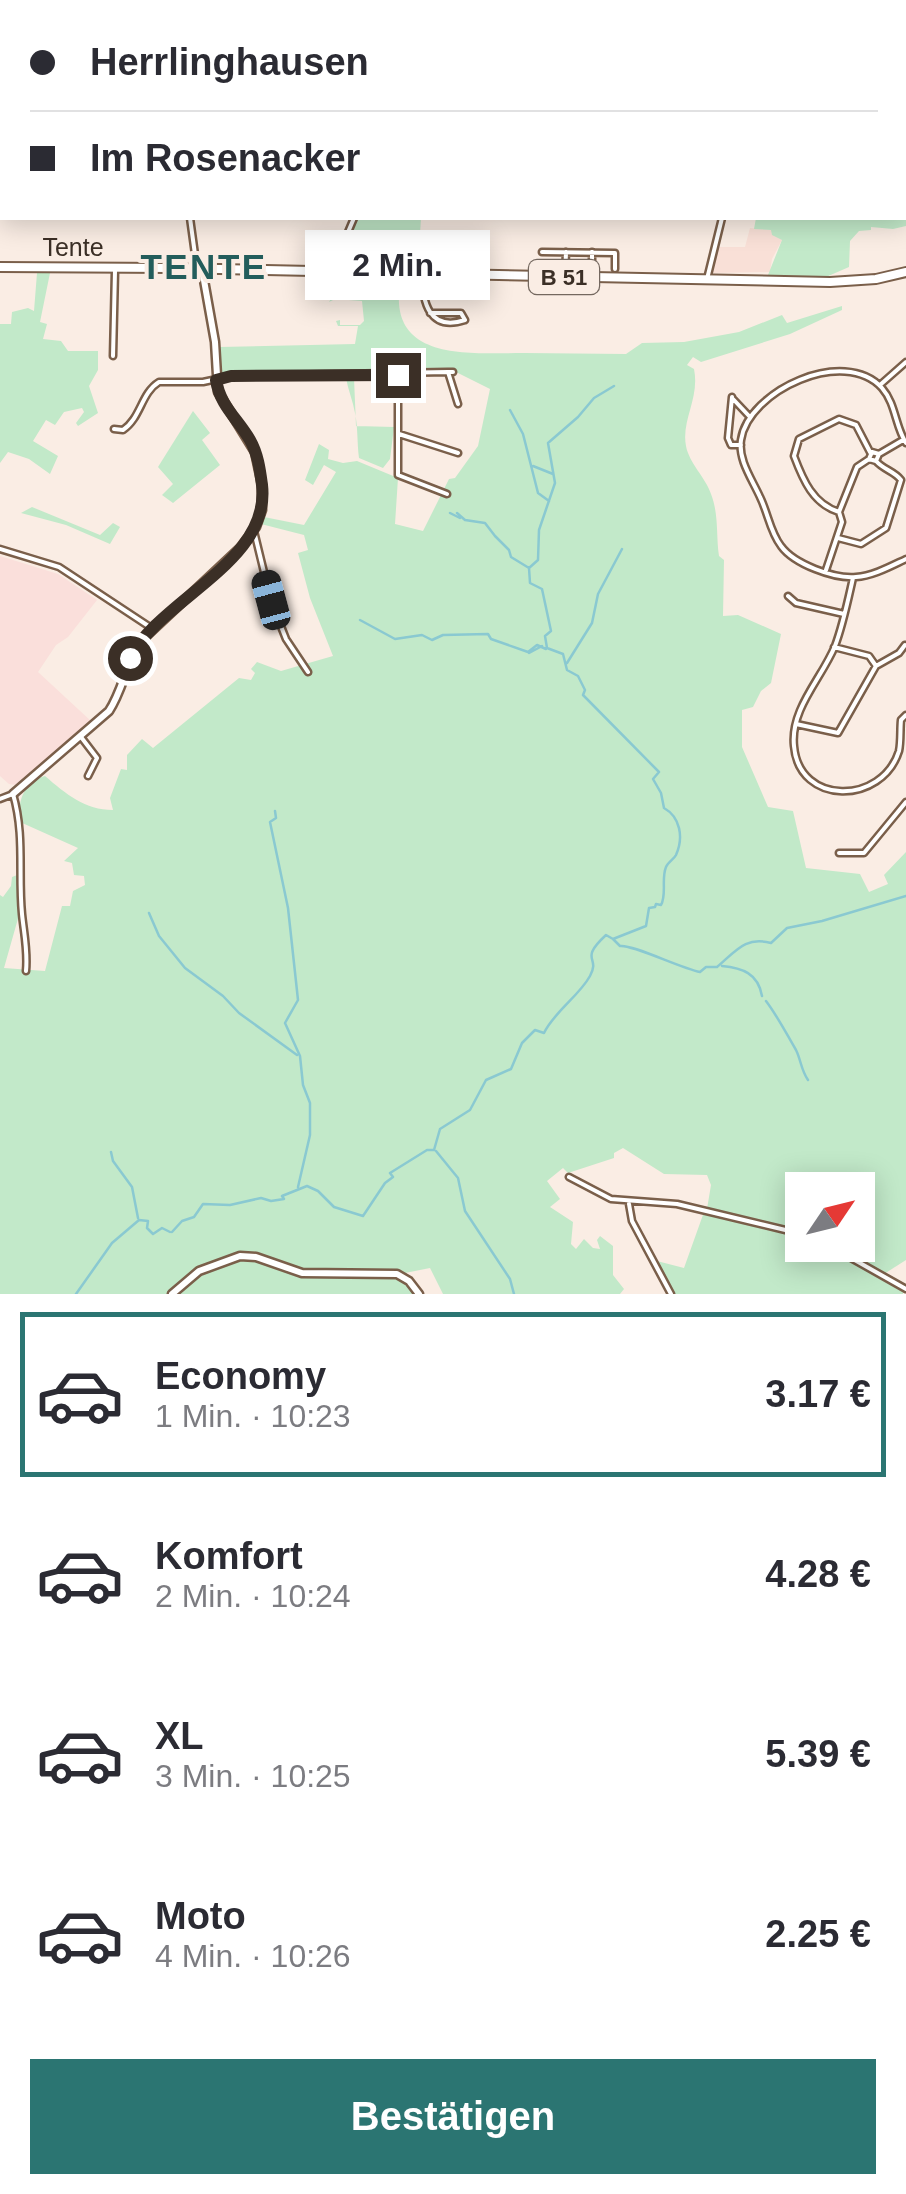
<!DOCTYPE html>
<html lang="de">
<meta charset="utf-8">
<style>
body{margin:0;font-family:Helvetica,sans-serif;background:#f2f2f3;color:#2b2b33;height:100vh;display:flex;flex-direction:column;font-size:38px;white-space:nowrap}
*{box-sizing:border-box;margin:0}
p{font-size:32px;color:#7c7c81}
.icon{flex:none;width:55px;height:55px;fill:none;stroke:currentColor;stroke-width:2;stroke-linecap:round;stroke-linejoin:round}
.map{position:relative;height:1294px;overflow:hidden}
.drawer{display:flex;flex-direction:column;background:#fff;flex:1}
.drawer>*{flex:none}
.guide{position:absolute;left:0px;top:0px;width:908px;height:220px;box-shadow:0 5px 25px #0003;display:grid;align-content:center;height:220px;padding:0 30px;background:#fff}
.needle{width:65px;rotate:55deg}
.buttons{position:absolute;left:785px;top:1172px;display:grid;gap:20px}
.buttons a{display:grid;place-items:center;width:90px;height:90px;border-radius:0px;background:#fff;box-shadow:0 5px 25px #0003;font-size:50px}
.end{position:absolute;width:45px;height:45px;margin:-22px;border:12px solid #3b2f26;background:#fff;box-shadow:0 0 0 5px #fff}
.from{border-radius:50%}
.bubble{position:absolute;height:70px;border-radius:0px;background:#fff;box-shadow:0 5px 25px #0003;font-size:32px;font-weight:800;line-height:70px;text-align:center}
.car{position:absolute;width:30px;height:60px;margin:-30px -15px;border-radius:12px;box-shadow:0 0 8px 2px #0007;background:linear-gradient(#222 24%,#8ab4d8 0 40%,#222 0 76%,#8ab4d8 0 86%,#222 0)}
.guide b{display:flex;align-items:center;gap:35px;height:95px;font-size:38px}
.guide b+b{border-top:2px solid #e1e1e2}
.guide i{width:25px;height:25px;background:#2b2b33}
ul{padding:18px 0 0;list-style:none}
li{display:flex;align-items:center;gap:30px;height:165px;margin:0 20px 15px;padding:0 10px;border:5px solid transparent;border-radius:0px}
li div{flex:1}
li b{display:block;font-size:38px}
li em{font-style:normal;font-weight:800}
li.current{border-color:#2b7572}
li>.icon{width:90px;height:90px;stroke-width:1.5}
.button{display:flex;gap:20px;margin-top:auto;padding:20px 30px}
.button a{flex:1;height:115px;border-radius:0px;background:#2b7572;color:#fff;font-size:40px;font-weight:800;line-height:115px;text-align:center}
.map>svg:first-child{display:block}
.commercial{fill:#f9e0d7}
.industrial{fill:#fadfdb}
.green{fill:#c2e9c9}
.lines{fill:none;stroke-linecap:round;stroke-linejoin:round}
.stream{stroke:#8ac9d1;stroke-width:2.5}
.street-casing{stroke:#7a5f4a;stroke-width:9}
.secondary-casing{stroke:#7a5f4a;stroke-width:11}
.primary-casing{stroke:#7a5f4a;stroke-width:12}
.street{stroke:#fff;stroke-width:4}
.secondary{stroke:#fff;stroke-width:6}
.primary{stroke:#fff;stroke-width:8}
.route{stroke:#3b2f26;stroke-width:12}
.labels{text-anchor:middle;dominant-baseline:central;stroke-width:8;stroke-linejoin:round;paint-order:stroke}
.shield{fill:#faede4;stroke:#74685f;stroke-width:2.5}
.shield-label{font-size:22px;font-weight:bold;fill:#3b2f26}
.street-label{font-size:25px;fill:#3b2f26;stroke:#faede4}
.district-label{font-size:35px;font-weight:bold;letter-spacing:2.5px;fill:#235d5b;stroke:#faede4}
</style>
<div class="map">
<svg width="906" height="1294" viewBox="0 0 906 1294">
<rect width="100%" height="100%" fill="#faede4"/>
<path class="commercial" d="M750,228L772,230L782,240L772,259L770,272L711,273L719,247H745Z"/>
<path class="industrial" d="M0,556L58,574L97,600L68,637L56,645L38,672L92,722L15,785L9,784L0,776Z"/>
<path class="green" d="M474,0H906V226L893,229L871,227V230L859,231L850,241L849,267L826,277L768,275L782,240L772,235L771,230L754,229L756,218H905V2H472Z
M357,218H421L418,266L378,267L377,240L350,233Z
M37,273H50L40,322L47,324L43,339L61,341L68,351H98V370L89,386L98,413L78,426L76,423L84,412L82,408L64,412L55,425L46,420L33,441L58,456L50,474L29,459L8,452L0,463V324H11L12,312L28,308L34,311Z
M315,279L334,280V294L372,296V282L400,284C388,362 470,353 524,353C558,353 592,354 626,354L642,343L684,342L739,332L782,315L787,323L842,306V310L790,334L701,362L693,357L687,365L694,369C700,398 681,420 686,446C689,463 706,478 711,494C719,515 716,535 719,556L724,560L723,616L738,615L781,634L771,683L761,691L753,707L742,710V747L768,807L793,811L806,868L860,874L869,892L888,884L884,875L906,852V1260L884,1274L832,1245H858V1190H802V1232L707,1209L711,1185L707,1175L664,1174L623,1148L614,1153V1158L568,1173L563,1168L547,1181L560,1199L550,1207L573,1222L571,1244L576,1249L584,1239L593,1248L600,1249L597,1240L600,1236L613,1246V1275L624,1289L620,1294H443L430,1268L405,1273L422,1294H0V895L3,897L11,886L12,877L20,874L19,915L4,968L45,971L62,906H70L73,891L85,885L84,876L74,875L72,863L64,861L78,848L20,822C17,801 24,782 45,776C66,794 85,810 113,810L110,798L121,769L127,770V755L142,739L153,748L239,678L251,680L255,673L251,669L257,662L281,671L333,656L310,598L298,553L308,550L304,535L261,524L264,517L304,525L336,472L324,465L313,485L305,480L319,444L329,450L328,459L343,463L357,461L398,478L395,524L423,531L449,479L455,478L478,446L490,389L456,372L220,375L219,347L355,344L358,326H338L336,321L340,320V325H360L364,321L362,301L335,299L329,302L332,297L326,295H331V282L318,281V293L321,295L312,290L316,289V281H313Z
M346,378H354L356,426L394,427L390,459L383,468L359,458C357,443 358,427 355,413C353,401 348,390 346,378Z
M193,411L210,433L202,440L220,465L173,503L162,495L173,484L158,467Z
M32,507L100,535L113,523L120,527L110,544L66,525L21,513Z
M704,1212L802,1236V1245C839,1245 873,1270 903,1291V1294H672L653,1260L684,1268Z"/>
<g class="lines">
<path class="stream" d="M786,0L789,2
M293,2V0
M795,2H798
M905,66H906
M510,410L523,434L538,493L549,501
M533,466L553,474
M450,513L460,518
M457,513L465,520L485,523L495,536
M529,568L538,560L539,530L555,483L548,443L578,417L594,398L614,386
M360,620L395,639L422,635L432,640L443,635L488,634L491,639L528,652L537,645L546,649
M529,653L542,646
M567,663L592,623L598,594L622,549
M275,811L276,818L270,822L288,908L298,1000L285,1023L300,1056L303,1085L310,1103V1135L298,1187
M149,913L159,936L185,968L223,996L239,1013L297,1055
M613,939L620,946C632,944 680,968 700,972L706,967H717C736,951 745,936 771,943L787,928L822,921L906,896
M722,966C742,968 758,973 762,996
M766,1001C778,1017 786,1033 796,1050C801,1060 801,1070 808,1080
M436,1151L458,1178L465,1211L510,1279L514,1294
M111,1152L113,1161L132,1187L138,1218
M172,1232L182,1221L194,1217L203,1204L230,1205L261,1198L271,1201L284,1199L282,1196L307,1186L318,1191L334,1207L363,1216L385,1183L393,1177L390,1173L427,1150H434L440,1129L470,1110L486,1080L511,1069L522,1043L535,1030L544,1033C554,1012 579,996 590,976C601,956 578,961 606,935L613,939L646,926L649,908L655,907L656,904L661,905C667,894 661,879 666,867C668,862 674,859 676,855C684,837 680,817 664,808L661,793L653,779L659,772L583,695L585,690L578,676L567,670L563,654L547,648L545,636L551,631L542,589L530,583L529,568L511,557L509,550L495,536
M76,1294L112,1243L139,1220L148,1221L147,1228L153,1234L162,1228L170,1232"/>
<defs>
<path id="street" d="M166,0L167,2
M354,2L355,0
M0,158L2,157
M190,218L197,269
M542,252L615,253V269
M339,272L343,244L354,218
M422,273C422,302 429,332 465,320
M565,277L566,252
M592,277V252
M707,279L722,218
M430,313H461L465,320
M113,356L115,271
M453,372H448L458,404
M398,375V475L447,494
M880,385L906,362
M732,397L728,438L731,445H741
M733,399L750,417
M114,429L123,430C141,418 141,393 159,382H203L231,376L448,372
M399,434L458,453
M906,443C895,426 896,404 882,388C844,346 748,391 741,440C738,460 752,479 760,497C768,513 770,532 781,546C794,564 834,579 856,577C873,576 891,566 906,559
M879,454L876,461L869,459L872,452L879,454L903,440
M839,512C813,504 803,480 794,456L799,439L839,419L856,425L870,452
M254,531L271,601L286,639L308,672
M838,538L861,544L886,528L901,480C894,471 884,470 876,461
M0,549L59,567L153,629
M826,570L842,522L839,512L857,467L869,459
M853,578C848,600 843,625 835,646C822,678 790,709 794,746C799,806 882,805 899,751C901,742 900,729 901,720L906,715
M788,596L796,603L844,614
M876,666L899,653L905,645
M796,724L838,733L876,666L869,656L834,647
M81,737L97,758L88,776
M0,799L13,794C25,835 18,873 22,914C24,934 28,951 26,971
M839,853H864L906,802
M569,1177L611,1199L677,1204L802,1234
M629,1204L632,1221L671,1294
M828,1245L906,1289"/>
<path id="secondary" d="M13,794L109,711C124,688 126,661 143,639L240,548L256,527L262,510V485L255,452L218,392L215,342L202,269
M172,1294L199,1271L240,1256L256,1257L302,1273L397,1274L409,1281L419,1294"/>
<path id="primary" d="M0,267L170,268L830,282L876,279L906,272"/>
</defs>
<use href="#street" class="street-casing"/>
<use href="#secondary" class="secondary-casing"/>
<use href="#primary" class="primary-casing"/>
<use href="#street" class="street"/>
<use href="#secondary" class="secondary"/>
<use href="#primary" class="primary"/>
</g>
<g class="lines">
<path class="route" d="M130,658C161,598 271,562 262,485C260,470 258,454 250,440C238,419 220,406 216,380L231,376L398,375"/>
</g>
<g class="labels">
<rect class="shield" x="529" y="260" width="70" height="34" rx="8"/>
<g class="shield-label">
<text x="564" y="277">B 51</text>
</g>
<g class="street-label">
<text x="73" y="247">Tente</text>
</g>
<g class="district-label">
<text x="204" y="266">TENTE</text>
</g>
</g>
</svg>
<div class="buttons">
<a><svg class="needle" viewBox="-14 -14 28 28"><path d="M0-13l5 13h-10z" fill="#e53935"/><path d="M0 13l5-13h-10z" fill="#7c7c81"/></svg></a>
</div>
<i class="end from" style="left:130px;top:658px"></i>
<i class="end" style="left:398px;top:375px"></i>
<div class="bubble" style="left:305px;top:230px;width:185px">2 Min.</div>
<i class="car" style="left:271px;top:600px;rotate:345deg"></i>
<div class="guide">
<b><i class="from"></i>Herrlinghausen</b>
<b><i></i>Im Rosenacker</b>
</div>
</div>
<section class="drawer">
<ul>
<li class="current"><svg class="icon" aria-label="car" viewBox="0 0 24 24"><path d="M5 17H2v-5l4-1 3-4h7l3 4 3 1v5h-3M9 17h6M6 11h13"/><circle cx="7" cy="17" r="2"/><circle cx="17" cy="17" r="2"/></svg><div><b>Economy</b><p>1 Min. · 10:23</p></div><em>3.17 €</em></li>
<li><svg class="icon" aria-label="car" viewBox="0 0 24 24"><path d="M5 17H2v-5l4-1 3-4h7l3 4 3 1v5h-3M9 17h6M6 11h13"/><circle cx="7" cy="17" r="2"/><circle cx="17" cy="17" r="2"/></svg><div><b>Komfort</b><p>2 Min. · 10:24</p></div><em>4.28 €</em></li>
<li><svg class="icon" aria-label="car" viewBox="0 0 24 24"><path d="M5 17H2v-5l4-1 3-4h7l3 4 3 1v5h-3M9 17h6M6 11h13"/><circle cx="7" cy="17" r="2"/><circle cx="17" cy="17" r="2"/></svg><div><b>XL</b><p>3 Min. · 10:25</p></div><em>5.39 €</em></li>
<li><svg class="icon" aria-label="car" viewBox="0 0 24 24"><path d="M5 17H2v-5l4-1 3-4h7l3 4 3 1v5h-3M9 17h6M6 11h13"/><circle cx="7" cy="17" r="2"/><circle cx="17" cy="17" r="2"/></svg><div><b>Moto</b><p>4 Min. · 10:26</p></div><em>2.25 €</em></li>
</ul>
<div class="button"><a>Bestätigen</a></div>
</section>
